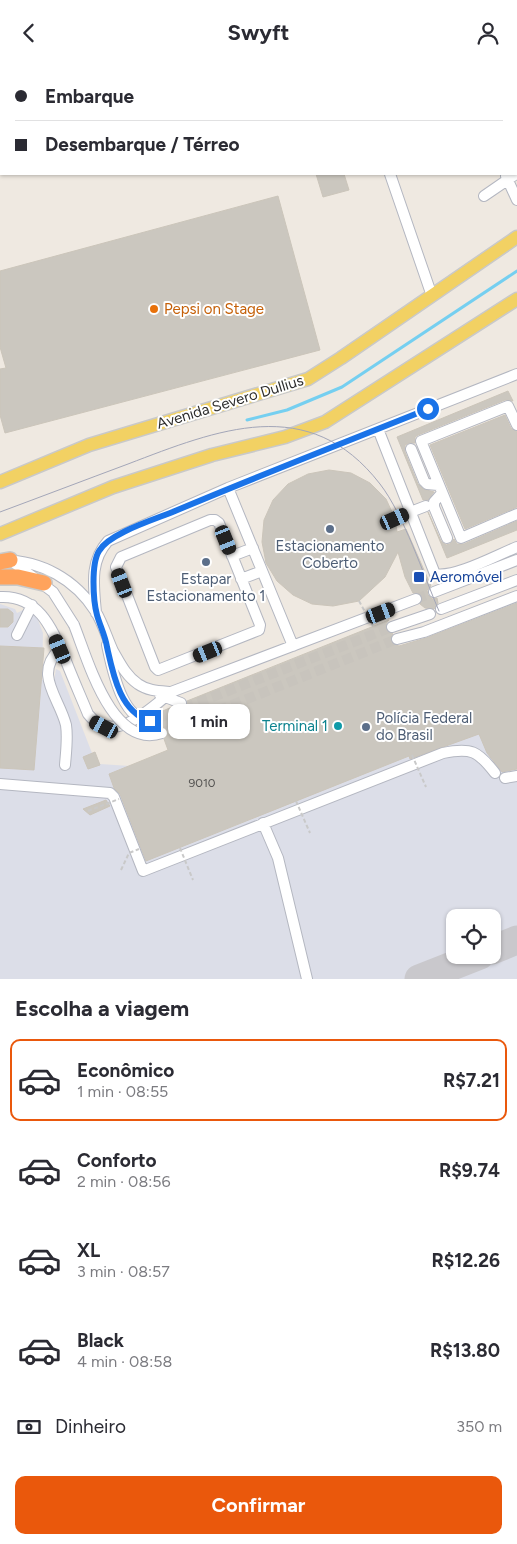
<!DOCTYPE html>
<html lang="pt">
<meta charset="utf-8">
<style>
body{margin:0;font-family:Figtree,sans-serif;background:#f7f7f7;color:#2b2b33;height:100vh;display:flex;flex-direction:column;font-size:19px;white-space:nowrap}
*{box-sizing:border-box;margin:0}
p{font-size:16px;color:#7c7c81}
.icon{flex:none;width:28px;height:28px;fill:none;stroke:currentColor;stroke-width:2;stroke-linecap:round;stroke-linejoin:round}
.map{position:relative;height:914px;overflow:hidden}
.sheet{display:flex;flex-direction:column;background:#fff;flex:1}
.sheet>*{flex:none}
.top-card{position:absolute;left:0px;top:0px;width:518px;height:110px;box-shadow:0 1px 4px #0004;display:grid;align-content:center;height:110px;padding:0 15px;background:#fff}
.buttons{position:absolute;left:446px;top:844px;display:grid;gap:10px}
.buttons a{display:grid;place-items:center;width:55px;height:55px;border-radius:10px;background:#fff;box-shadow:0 1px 4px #0004;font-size:25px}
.end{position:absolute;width:22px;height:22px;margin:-11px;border:6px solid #1a73e8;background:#fff;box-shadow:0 0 0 2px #fff}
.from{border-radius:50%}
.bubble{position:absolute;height:35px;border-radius:10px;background:#fff;box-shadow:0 1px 4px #0004;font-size:16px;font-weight:700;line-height:35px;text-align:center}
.car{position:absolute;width:15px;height:30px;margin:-15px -8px;border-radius:6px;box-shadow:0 0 4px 1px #0007;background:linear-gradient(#222 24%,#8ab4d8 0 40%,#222 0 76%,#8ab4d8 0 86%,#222 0)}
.top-card b{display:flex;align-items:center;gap:18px;height:48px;font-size:19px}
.top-card b+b{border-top:1px solid #e1e1e2}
.top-card i{width:12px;height:12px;background:#2b2b33}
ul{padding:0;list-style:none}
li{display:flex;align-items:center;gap:15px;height:82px;margin:0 10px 8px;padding:0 5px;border:2px solid transparent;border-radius:10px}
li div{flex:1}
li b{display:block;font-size:19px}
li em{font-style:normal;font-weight:700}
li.on{border-color:#ea580c}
li>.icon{width:45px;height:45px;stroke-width:1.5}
h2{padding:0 15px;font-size:22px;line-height:60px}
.pay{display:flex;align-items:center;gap:12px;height:55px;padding:0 15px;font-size:19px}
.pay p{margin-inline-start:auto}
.primary-button{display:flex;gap:10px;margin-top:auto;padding:10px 15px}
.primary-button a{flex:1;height:58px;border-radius:10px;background:#ea580c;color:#fff;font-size:20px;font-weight:700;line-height:58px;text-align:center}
header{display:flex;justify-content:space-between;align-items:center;height:65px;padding:0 15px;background:#fff;font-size:22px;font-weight:700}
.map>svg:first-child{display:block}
.airport{fill:#dcdee8;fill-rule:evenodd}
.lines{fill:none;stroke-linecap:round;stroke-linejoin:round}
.stream{stroke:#75cff0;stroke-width:3}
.taxiway{stroke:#c9c8cc;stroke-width:29}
.building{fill:#cbc7bf;stroke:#cbc5ba}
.minor-tunnel{stroke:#c8c4bd;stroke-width:10;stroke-dasharray:10 5;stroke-linecap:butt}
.minor-casing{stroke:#b4b7c1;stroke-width:12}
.major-casing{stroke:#c9c9c9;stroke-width:15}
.highway-casing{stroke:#c9c9c9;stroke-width:18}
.minor{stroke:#fff;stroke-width:10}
.major{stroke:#f2d163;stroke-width:12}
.highway{stroke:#ffa35c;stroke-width:15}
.tram{stroke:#a3a6b8;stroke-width:1}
.minor-bridge-casing{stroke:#b4b7c1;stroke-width:12;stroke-linecap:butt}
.path-bridge{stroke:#c9c9c9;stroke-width:2;stroke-dasharray:4 2.5;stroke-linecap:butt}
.minor-bridge{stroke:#fff;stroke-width:10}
.route{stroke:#1a73e8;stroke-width:6}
.food-dot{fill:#e8710a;stroke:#fff;stroke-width:2}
.service-dot{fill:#5c6f8a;stroke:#fff;stroke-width:2}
.transit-dot{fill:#1a4fb4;stroke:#fff;stroke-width:2}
.culture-dot{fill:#0f9aa8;stroke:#fff;stroke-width:2}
.labels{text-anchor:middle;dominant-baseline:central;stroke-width:4;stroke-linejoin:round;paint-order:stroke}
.number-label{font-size:12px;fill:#555452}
.food-label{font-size:15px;fill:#c56008;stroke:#fff;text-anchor:start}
.street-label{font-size:15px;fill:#2e2e2e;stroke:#fff}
.service-label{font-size:15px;fill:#4e5e75;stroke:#fff}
.transit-label{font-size:15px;fill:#164399;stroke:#fff;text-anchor:start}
.culture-label{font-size:15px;fill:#0d838f;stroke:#fff;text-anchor:end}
</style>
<header><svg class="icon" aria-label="back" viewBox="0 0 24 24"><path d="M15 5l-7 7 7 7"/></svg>Swyft<svg class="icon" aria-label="person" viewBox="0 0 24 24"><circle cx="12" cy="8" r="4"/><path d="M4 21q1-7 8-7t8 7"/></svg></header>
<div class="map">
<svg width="517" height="914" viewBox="0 0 517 914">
<rect width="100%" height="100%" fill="#efe9e1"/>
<path class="airport" d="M0,539L15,544L17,548L23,545L36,550L43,568L42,615L54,616L56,604L60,606L92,688L95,687L100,699L130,701L517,545V914H0ZM455,852H492V890H455Z"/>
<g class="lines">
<path class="stream" d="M247,355L287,345L342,322L517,206"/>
<path class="taxiway" d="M492,885L517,875
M419,914L480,890"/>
</g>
<path class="building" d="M316,109H344L349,125L323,132Z
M278,131L320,285L5,368L0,350V304L6,303L0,282V206Z
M508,326L513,336L505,335L418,370L415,372V378H409L405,380V387L418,419L423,424L434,427L428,435H423L397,372Z
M505,350L511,363L517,367V442L465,464L430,380Z
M329,405L351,408L370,418L386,434L392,447L388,451L389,456L396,460L397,467L406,464L431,521L427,525L428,530L432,534L437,533L438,538L434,544L425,543L420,539L423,535L421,529L413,528L405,512L398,487L385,512L359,536L333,541L312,539L293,530L277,516L266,498L262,477L264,455L273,435L288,419L308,409Z
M428,447L441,476L446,480L450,479L454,474L457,479H464L517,456V465L447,493Z
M517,538V704L502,707L487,688L479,669L410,694L409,691L146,796L120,729L114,723L109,709L168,685L164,674L169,667L165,662L159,661L163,654L158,648L172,642L183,645L187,641V636L389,555L385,560L386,565L393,569L390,573L392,578L399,581L426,573Z
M0,544H8L13,548V557L8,562H0Z
M0,581L44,583L34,705L0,703Z
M95,687L100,700L88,704L83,692Z
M106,735L110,741L90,750L83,744Z"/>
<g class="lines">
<path class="minor-tunnel" d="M416,534L434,527
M156,654L392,562
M162,668L397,574"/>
<defs>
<path id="minor" d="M352,0V1
M386,0V1
M36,1V0
M165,1L170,0
M516,19L517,18
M516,38L517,37
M390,109L432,231
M506,111L517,135
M484,131L516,109
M517,360L508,341L421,376L461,473L517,449
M378,364L435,509C455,513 497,490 517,482
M411,384L424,416L427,419L438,420
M228,423L293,581
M442,428L434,437V442L447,473
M395,453L426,441
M210,455H215L219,458L260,560L259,565L158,605L155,602L116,502L121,492Z
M232,491L253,483
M3,495C42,496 75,514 96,547C103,559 107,573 113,586C120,598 126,611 138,619C148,626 159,626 171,627L416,534
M13,497L53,527L74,560
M241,514L262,506
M434,527L517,495
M0,532C40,530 53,566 66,596C73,614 81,632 88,649C113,681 149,645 171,627
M441,544L517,515
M96,548C94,522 89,497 108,476L228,423L517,309
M392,562L430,549
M17,570L32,540
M397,574L424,567L517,531
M107,580C112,603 123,664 156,654
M60,584C33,609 59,632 66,660C68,673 66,687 65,700
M160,630L181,638
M505,713L517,711
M0,719L110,728L114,732L143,806L443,688C471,682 478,686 495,708
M263,758L278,793L307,914"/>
<path id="major" d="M0,417L89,380L308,314L341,293L517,172
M0,469L113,422L212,390L285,372L325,357L517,234"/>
<path id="highway" d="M0,497L10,495
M0,512H18L44,518"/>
</defs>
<use href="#minor" class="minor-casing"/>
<use href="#major" class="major-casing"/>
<use href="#highway" class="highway-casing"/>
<use href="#minor" class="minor"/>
<use href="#major" class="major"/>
<use href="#highway" class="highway"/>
<path class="tram" d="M0,447C43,431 85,415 128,399C217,365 309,327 380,419C404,450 423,509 439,546"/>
<defs>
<path id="minor-bridge" d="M74,560C88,595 112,685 162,668"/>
</defs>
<use href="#minor-bridge" class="minor-bridge-casing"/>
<path class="path-bridge" d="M359,536L373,561
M412,690L426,722
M296,736L310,768
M88,746L119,734
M180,783L193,815
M121,805L129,788L139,784"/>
<use href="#minor-bridge" class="minor-bridge"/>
</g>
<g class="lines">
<path class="route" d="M150,656C120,647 113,609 107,582C105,570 100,561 97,550C93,535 91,499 99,486C109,468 156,454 175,446C258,411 343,378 428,344"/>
</g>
<circle class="food-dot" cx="154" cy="244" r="5"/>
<g class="service-dot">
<circle cx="330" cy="464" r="5"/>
<circle cx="206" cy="497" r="5"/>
<circle cx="366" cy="662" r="5"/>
</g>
<rect class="transit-dot" x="413" y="506" width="12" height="12" rx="2.5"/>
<circle class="culture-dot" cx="338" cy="661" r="5"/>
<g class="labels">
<g class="number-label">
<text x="202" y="718">9010</text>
</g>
<g class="food-label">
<text x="164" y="244">Pepsi on Stage</text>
</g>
<g class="street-label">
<text transform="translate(230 337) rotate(-17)">Avenida Severo Dullius</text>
</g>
<g class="service-label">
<text x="330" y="481">Estacionamento<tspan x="330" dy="17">Coberto</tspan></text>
<text x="206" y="514">Estapar<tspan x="206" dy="17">Estacionamento 1</tspan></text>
<text x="376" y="653" text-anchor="start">Polícia Federal<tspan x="376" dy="17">do Brasil</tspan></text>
</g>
<g class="transit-label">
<text x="430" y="512">Aeromóvel</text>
</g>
<g class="culture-label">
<text x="328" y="661">Terminal 1</text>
</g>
</g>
</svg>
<div class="buttons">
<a><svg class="icon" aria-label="locate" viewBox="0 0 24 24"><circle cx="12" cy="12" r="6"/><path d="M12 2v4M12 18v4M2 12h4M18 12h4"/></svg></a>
</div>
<i class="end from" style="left:428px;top:344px"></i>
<i class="end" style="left:150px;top:656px"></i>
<div class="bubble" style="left:168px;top:639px;width:82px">1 min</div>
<i class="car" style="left:395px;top:454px;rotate:66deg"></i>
<i class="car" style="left:226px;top:475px;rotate:158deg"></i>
<i class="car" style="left:122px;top:518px;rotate:339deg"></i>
<i class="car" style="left:381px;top:548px;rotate:69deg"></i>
<i class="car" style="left:60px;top:584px;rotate:337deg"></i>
<i class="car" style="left:208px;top:587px;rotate:248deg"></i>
<i class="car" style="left:104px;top:662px;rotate:298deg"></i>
<div class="top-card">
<b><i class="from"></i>Embarque</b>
<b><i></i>Desembarque / Térreo</b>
</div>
</div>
<section class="sheet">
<h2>Escolha a viagem</h2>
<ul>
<li class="on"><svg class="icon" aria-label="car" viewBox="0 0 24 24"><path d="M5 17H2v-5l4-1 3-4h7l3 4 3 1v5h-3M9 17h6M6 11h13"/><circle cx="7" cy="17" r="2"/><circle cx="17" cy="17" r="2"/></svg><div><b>Econômico</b><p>1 min · 08:55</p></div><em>R$7.21</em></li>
<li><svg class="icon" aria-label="car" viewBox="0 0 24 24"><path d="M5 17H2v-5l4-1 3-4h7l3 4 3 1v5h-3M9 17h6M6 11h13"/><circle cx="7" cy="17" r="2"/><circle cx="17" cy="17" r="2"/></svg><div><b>Conforto</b><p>2 min · 08:56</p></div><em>R$9.74</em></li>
<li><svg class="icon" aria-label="car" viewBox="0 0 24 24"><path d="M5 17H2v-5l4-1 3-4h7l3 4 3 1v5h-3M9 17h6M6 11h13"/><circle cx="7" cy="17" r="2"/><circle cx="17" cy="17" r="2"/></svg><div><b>XL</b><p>3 min · 08:57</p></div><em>R$12.26</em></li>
<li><svg class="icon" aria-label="car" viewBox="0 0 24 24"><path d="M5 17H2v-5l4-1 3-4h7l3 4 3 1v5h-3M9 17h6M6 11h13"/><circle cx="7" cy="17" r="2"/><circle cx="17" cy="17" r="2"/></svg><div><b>Black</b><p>4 min · 08:58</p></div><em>R$13.80</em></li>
</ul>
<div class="pay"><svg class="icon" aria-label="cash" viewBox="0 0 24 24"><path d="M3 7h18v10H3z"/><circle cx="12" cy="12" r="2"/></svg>Dinheiro<p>350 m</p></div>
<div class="primary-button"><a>Confirmar</a></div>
</section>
